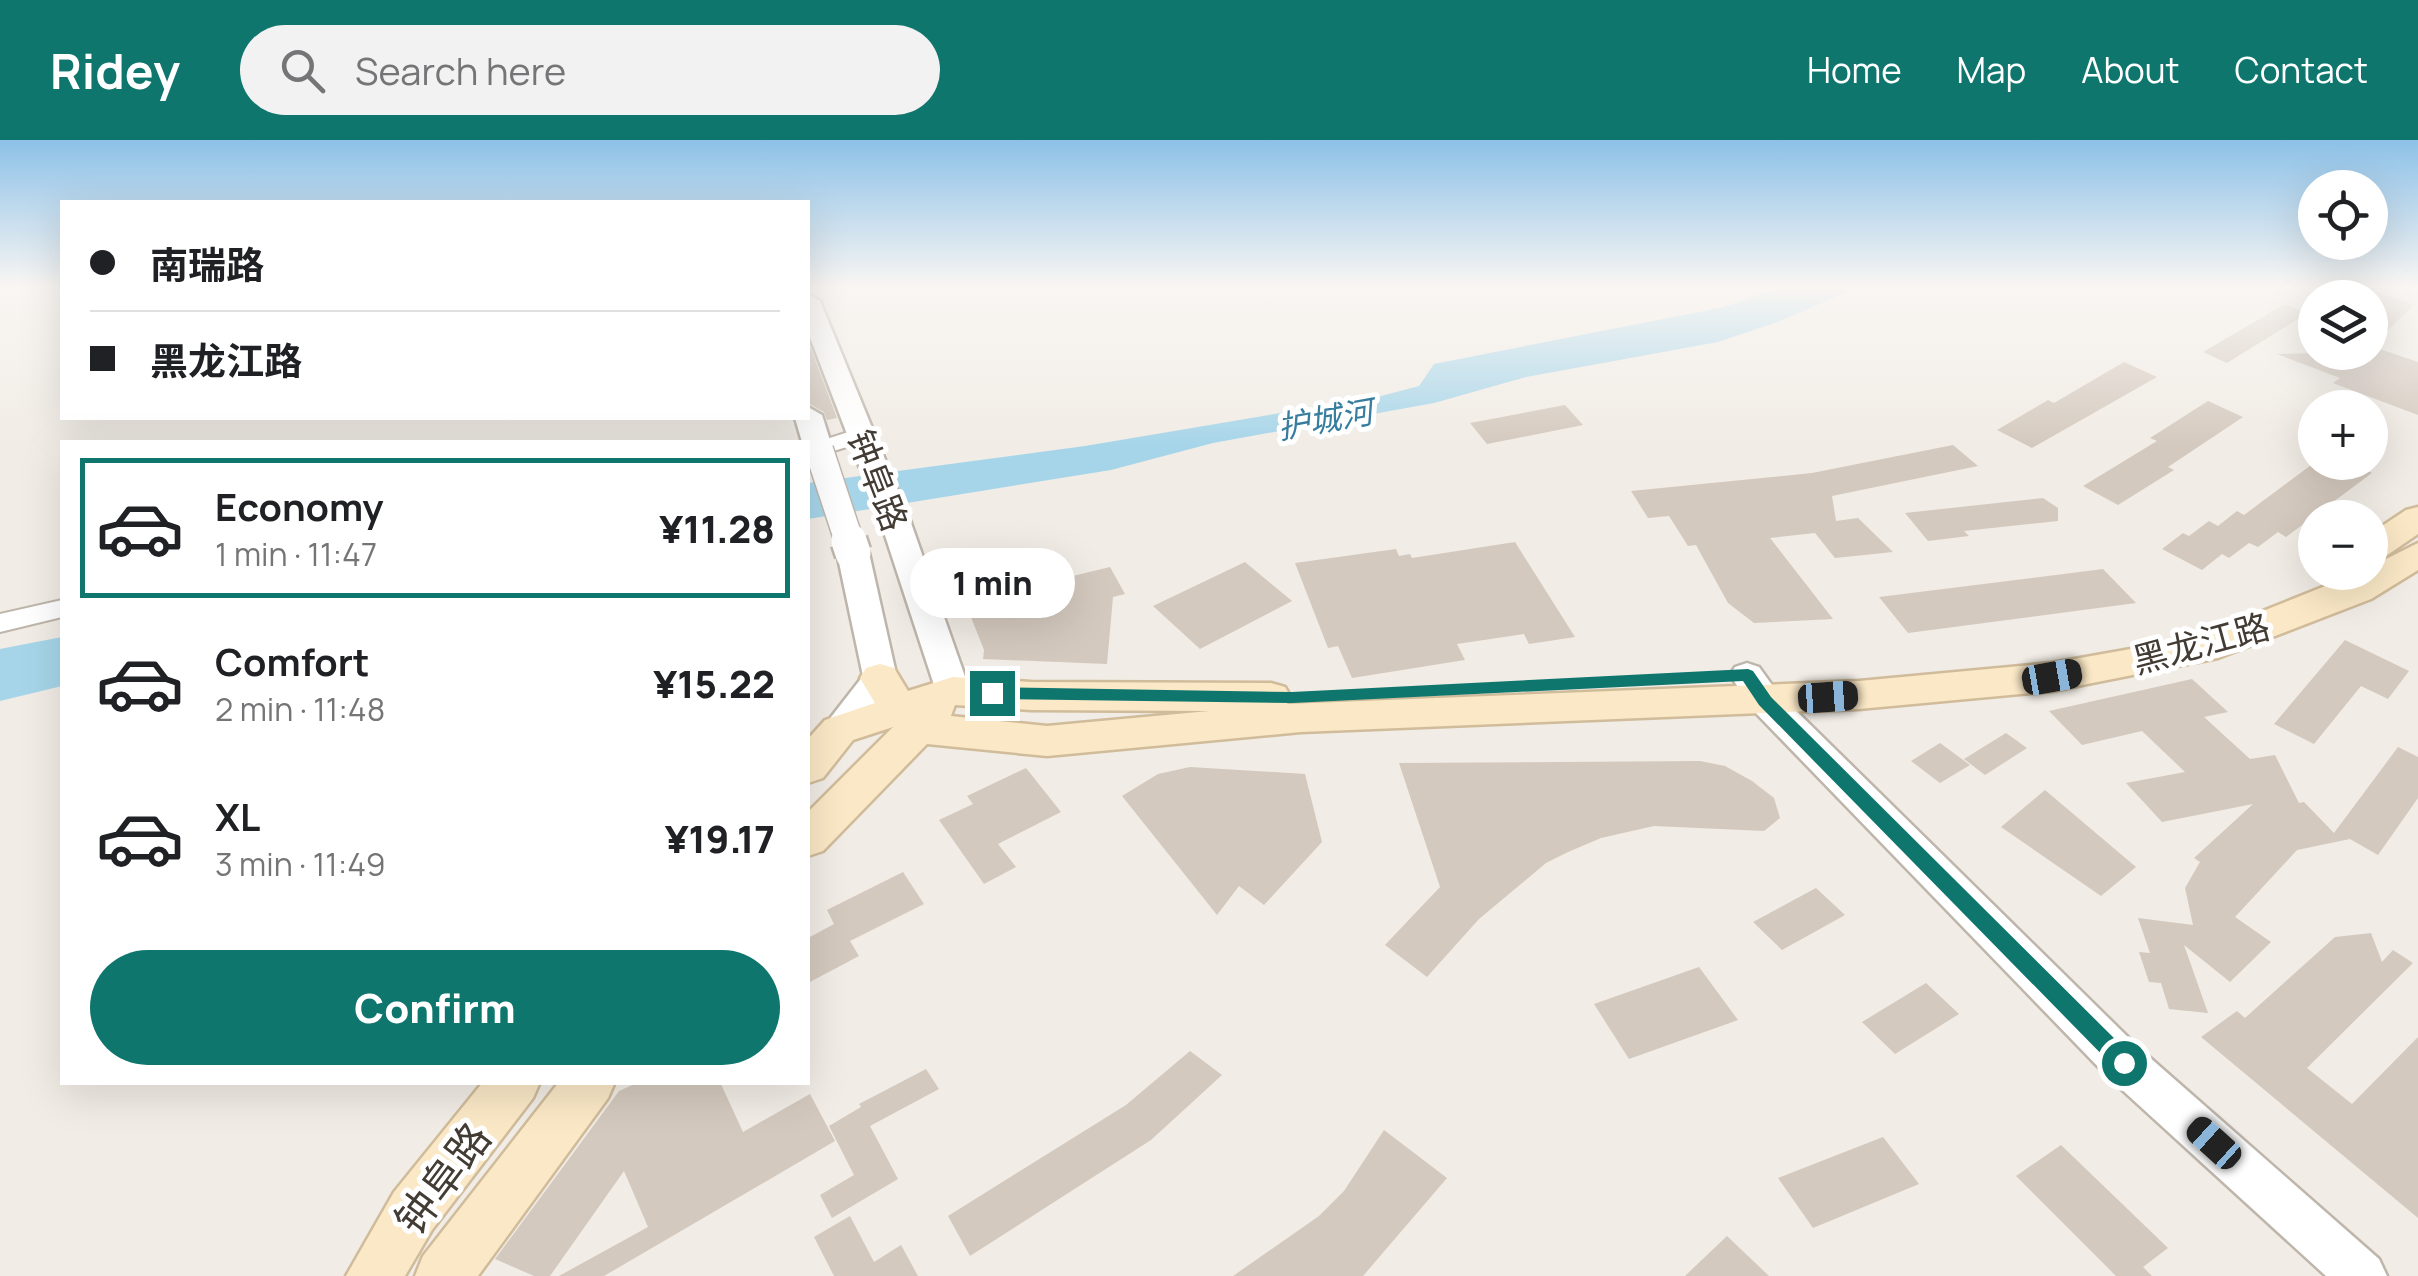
<!DOCTYPE html>
<meta charset="utf-8">
<style>
body{margin:0;font-family:Manrope,"Noto Sans SC",sans-serif;background:#f2f2f2;color:#202124;height:100vh;display:flex;flex-direction:column;font-size:38px;white-space:nowrap}
*{box-sizing:border-box;margin:0}
p{font-size:32px;color:#757577}
.icon{flex:none;width:55px;height:55px;fill:none;stroke:currentColor;stroke-width:2;stroke-linecap:round;stroke-linejoin:round}
.map{position:relative;flex:1;overflow:hidden}
.side{position:absolute;left:60px;top:300px;width:750px;height:645px;display:flex;flex-direction:column;background:#fff;border-radius:0px;box-shadow:0 10px 40px #0002}
.side>*{flex:none}
.top-card{position:absolute;left:60px;top:60px;width:750px;height:220px;border-radius:0px;box-shadow:0 10px 40px #0002;display:grid;align-content:center;height:220px;padding:0 30px;background:#fff}
.tools{position:absolute;left:2298px;top:30px;display:grid;gap:20px}
.tools a{display:grid;place-items:center;width:90px;height:90px;border-radius:50%;background:#fff;box-shadow:0 10px 40px #0002;font-size:50px}
.end{position:absolute;width:45px;height:45px;margin:-22px;border:12px solid #0f766e;background:#fff;box-shadow:0 0 0 5px #fff}
.from{border-radius:50%}
.bubble{position:absolute;height:70px;border-radius:35px;background:#fff;box-shadow:0 10px 40px #0002;font-size:32px;font-weight:800;line-height:70px;text-align:center}
.car{position:absolute;width:30px;height:60px;margin:-30px -15px;border-radius:12px;box-shadow:0 0 8px 2px #0007;background:linear-gradient(#222 24%,#8ab4d8 0 40%,#222 0 76%,#8ab4d8 0 86%,#222 0)}
.top-card b{display:flex;align-items:center;gap:35px;height:95px;font-size:38px}
.top-card b+b{border-top:2px solid #e0e0e0}
.top-card i{width:25px;height:25px;background:#202124}
ul{padding:18px 0 0;list-style:none}
li{display:flex;align-items:center;gap:30px;height:140px;margin:0 20px 15px;padding:0 10px;border:5px solid transparent;border-radius:0px}
li div{flex:1}
li b{display:block;font-size:38px}
li em{font-style:normal;font-weight:800}
li.selected{border-color:#0f766e}
li>.icon{width:90px;height:90px;stroke-width:1.5}
.button{display:flex;gap:20px;margin-top:auto;padding:20px 30px}
.button a{flex:1;height:115px;border-radius:60px;background:#0f766e;color:#fff;font-size:40px;font-weight:800;line-height:115px;text-align:center}
header{display:flex;align-items:center;gap:60px;box-sizing:border-box;height:140px;padding:0 50px;background:#0f766e;color:#fff}
header strong{font-size:48px}
nav{display:flex;gap:55px;margin-inline-start:auto;font-size:35px}
.search{width:700px;height:90px;background:#f2f2f2;display:flex;align-items:center;gap:25px;box-sizing:border-box;padding:0 35px;border-radius:55px;color:#757577;font-size:38px}
.map>svg:first-child{display:block}
.water{fill:#a6d5e9}
.building{fill:#d4c9be}
.lines{fill:none;stroke-linecap:round;stroke-linejoin:round}
.minor-casing{stroke:#beb6ab;stroke-width:4}
.tertiary-casing{stroke:#beb6ab;stroke-width:5}
.secondary-casing{stroke:#d0bc9b;stroke-width:5}
.minor{fill:#fff;fill-rule:evenodd}
.tertiary{fill:#fff;fill-rule:evenodd}
.secondary{fill:#fae8c6;fill-rule:evenodd}
.tertiary-bridge-far1-casing{stroke:#beb6ab;stroke-width:31;stroke-linecap:butt}
.tertiary-bridge-casing{stroke:#beb6ab;stroke-width:40;stroke-linecap:butt}
.tertiary-bridge-far1{stroke:#fff;stroke-width:28}
.tertiary-bridge{stroke:#fff;stroke-width:35}
.route{fill:#0f766e}
.labels{text-anchor:middle;dominant-baseline:central;stroke-width:10;stroke-linejoin:round;paint-order:stroke}
.far-water-label{font-size:32px;font-style:italic;fill:#367d9e;stroke:#fff}
.street-label{font-size:35px;fill:#433c35;stroke:#fff}
.near-street-label{font-size:42px;fill:#433c35;stroke:#fff}
</style>
<header>
<strong>Ridey</strong>
<div class="search"><svg class="icon" aria-label="search" viewBox="0 0 24 24"><circle cx="10" cy="10" r="6"/><path d="M15 15l6 6"/></svg>Search here</div>
<nav><a>Home</a><a>Map</a><a>About</a><a>Contact</a></nav>
</header>
<div class="map">
<svg width="2418" height="1136" viewBox="0 0 2418 1136">
<rect width="100%" height="100%" fill="#f1ece5"/>
<path class="water" d="M1783,147H1859L1780,181L1718,202L1526,237L1434,263L1213,303L1111,330L808,379V343L1085,306L1381,256L1419,246L1434,224L1724,167Z
M62,497V546L0,561V509Z"/>
<path class="building" d="M2370,149L2414,165L2371,206L2418,222V275L2333,243L2340,238L2277,214L2370,212Z
M2285,164L2308,173L2227,223L2203,212Z
M808,201L837,278L827,280L824,272L808,263Z
M2124,222L2157,237L2032,308L1997,290L2048,260L2054,263Z
M2208,261L2243,277L2168,327L2174,330L2118,365L2083,346L2157,301L2150,298Z
M1565,265L1583,285L1487,304L1470,283Z
M1953,305L1978,326L1832,356L1836,381L1858,378L1893,412L1835,418L1815,393L1770,398L1833,479L1754,483L1728,463L1696,405L1688,406L1669,376L1648,378L1631,351L1812,333Z
M2315,322H2349L2372,333L2286,397L2278,392L2258,407L2249,403L2229,418L2222,414L2202,430L2162,409L2183,393L2189,396L2209,381L2218,386L2237,371L2244,375Z
M2043,358L2058,368V381L1964,391L1969,396L1928,401L1905,373Z
M1515,402L1575,497L1529,504L1524,494L1457,504L1465,520L1352,538L1338,506L1328,508L1295,423L1396,409L1399,416L1410,414L1412,418Z
M1245,422L1292,461L1200,509L1153,466Z
M1110,427L1125,454L1113,457L1107,524L983,519L984,510L965,462Z
M2103,429L2136,463L1908,493L1879,457Z
M2345,500L2409,531L2388,559L2361,546L2314,604L2274,584Z
M2192,539L2228,572L2204,577L2250,619L2275,615L2299,663L2304,662L2334,693L2398,607L2418,617V658L2378,715L2350,699L2297,710L2235,777L2271,802L2230,842L2184,805L2208,873L2169,869L2161,843L2149,842L2139,812L2150,813L2138,778L2193,785L2185,748L2200,722L2194,718L2253,664L2162,682L2126,643L2185,632L2142,591L2082,605L2049,571Z
M2006,593L2027,608L1985,635L1964,619Z
M1940,603L1970,625L1940,643L1911,621Z
M1700,621L1725,626L1752,641L1774,658L1780,678L1764,691L1654,686L1601,698L1568,712L1546,723L1479,779L1427,837L1385,805L1440,747L1399,623Z
M1190,627L1305,634L1322,702L1264,765L1239,746L1217,775L1122,656L1158,634Z
M1026,628L1061,672L998,704L1016,727L984,744L939,680L973,664L967,656Z
M2045,650L2136,727L2101,756L2001,687Z
M903,732L924,764L850,801L859,816L808,843V798L834,784L827,770Z
M1816,748L1845,775L1782,810L1753,782Z
M2371,793L2382,822L2393,810L2413,823L2307,928L2352,964L2418,897V1078L2201,897L2237,871L2245,878L2335,797Z
M1699,827L1738,880L1629,919L1594,864Z
M1926,843L1959,874L1895,914L1862,882Z
M1190,911L1222,935L1151,1000L970,1116L948,1076L1126,965Z
M926,929L939,949L870,986L898,1039L832,1078L820,1055L854,1035L829,986L861,967L859,964Z
M639,942H720L743,992L810,954L835,1001L604,1136H559L648,1087L624,1031L550,1136H534L495,1119L619,951Z
M1384,990L1447,1038L1363,1136H1233L1319,1076L1344,1051Z
M1883,997L1919,1044L1813,1088L1778,1038Z
M2061,1005L2168,1108L2143,1127L2152,1136H2116L2016,1036Z
M850,1076L874,1122L901,1105L918,1136H834L814,1097Z
M1727,1096L1769,1136H1685Z"/>
<g class="lines">
<defs>
<path id="minor" d="M861,288L869,290L872,295L869,300L808,319V305Z
M62,460V477L0,492V474Z"/>
<path id="tertiary" d="M808,154L820,161L911,383L970,551L965,560L953,563L941,560L936,551L881,383L808,192Z
M808,267L822,275L833,310L829,316H809L808,302H802L795,278H808Z
M853,403L864,406L869,413L897,538L852,599L839,603L826,599L821,590L863,536L837,413L842,406Z
M1747,523L1759,527L1777,552L2140,909L2379,1119L2387,1136H2326L2108,937L1753,570L1730,535L1735,527Z"/>
<path id="secondary" d="M2418,367V394L2383,418L2370,421V394L2406,370Z
M2418,403V430L2371,459L2218,518L2052,551L1859,569L1301,592L1047,616L927,604L823,711L808,716V672L893,587L853,600L823,638L808,643V599L825,580L875,563L860,538L866,528L880,524L894,528L908,551L953,537L1031,542L1271,543L1285,547L1291,557L1287,564L1859,541L2052,523L2198,497L2360,432H2370V427ZM955,565L1031,570L1209,571L1047,586L951,576Z
M483,942H540L533,958L432,1090L405,1136H346L394,1052Z
M559,942H615L608,958L478,1136H415L423,1116Z"/>
</defs>
<use href="#minor" class="minor-casing"/>
<use href="#tertiary" class="tertiary-casing"/>
<use href="#secondary" class="secondary-casing"/>
<use href="#minor" class="minor"/>
<use href="#tertiary" class="tertiary"/>
<use href="#secondary" class="secondary"/>
<defs>
<path id="tertiary-bridge-far1" d="M819,310L850,404"/>
<path id="tertiary-bridge" d="M849,401L853,413"/>
</defs>
<use href="#tertiary-bridge-far1" class="tertiary-bridge-far1-casing"/>
<use href="#tertiary-bridge" class="tertiary-bridge-casing"/>
<use href="#tertiary-bridge-far1" class="tertiary-bridge-far1"/>
<use href="#tertiary-bridge" class="tertiary-bridge"/>
</g>
<linearGradient id="sky" x2="0" y2="1"><stop stop-color="#8dc1e8"/><stop offset="0.48" stop-color="#f9f6f3"/><stop offset="1" stop-color="#f9f6f3" stop-opacity="0"/></linearGradient>
<rect width="2418" height="306" fill="url(#sky)"/>
<path class="route" d="M1748,529L1753,531L1771,557L2132,916V930H2117L1759,565L1743,541L1292,563L992,559L984,553L992,547L1292,552Z"/>
<g class="labels">
<g class="far-water-label">
<text transform="translate(1325 279) rotate(-10)">护城河</text>
</g>
<g class="street-label">
<text transform="translate(878 340) rotate(69)">钟阜路</text>
<text transform="translate(2201 503) rotate(-15)">黑龙江路</text>
</g>
<g class="near-street-label">
<text transform="translate(442 1038) rotate(-53)">钟阜路</text>
</g>
</g>
</svg>
<div class="tools">
<a><svg class="icon" aria-label="locate" viewBox="0 0 24 24"><circle cx="12" cy="12" r="6"/><path d="M12 2v4M12 18v4M2 12h4M18 12h4"/></svg></a>
<a><svg class="icon" aria-label="layers" viewBox="0 0 24 24"><path d="M12 4l9 5-9 5-9-5zM3 14l9 5 9-5"/></svg></a>
<a>+</a>
<a>−</a>
</div>
<i class="end from" style="left:2124px;top:923px"></i>
<i class="end" style="left:992px;top:553px"></i>
<div class="bubble" style="left:910px;top:408px;width:165px">1 min</div>
<i class="car" style="left:2052px;top:537px;rotate:80deg"></i>
<i class="car" style="left:1828px;top:557px;rotate:86deg"></i>
<i class="car" style="left:2214px;top:1003px;rotate:312deg"></i>
<div class="top-card">
<b><i class="from"></i>南瑞路</b>
<b><i></i>黑龙江路</b>
</div>
<section class="side">
<ul>
<li class="selected"><svg class="icon" aria-label="car" viewBox="0 0 24 24"><path d="M5 17H2v-5l4-1 3-4h7l3 4 3 1v5h-3M9 17h6M6 11h13"/><circle cx="7" cy="17" r="2"/><circle cx="17" cy="17" r="2"/></svg><div><b>Economy</b><p>1 min · 11:47</p></div><em>¥11.28</em></li>
<li><svg class="icon" aria-label="car" viewBox="0 0 24 24"><path d="M5 17H2v-5l4-1 3-4h7l3 4 3 1v5h-3M9 17h6M6 11h13"/><circle cx="7" cy="17" r="2"/><circle cx="17" cy="17" r="2"/></svg><div><b>Comfort</b><p>2 min · 11:48</p></div><em>¥15.22</em></li>
<li><svg class="icon" aria-label="car" viewBox="0 0 24 24"><path d="M5 17H2v-5l4-1 3-4h7l3 4 3 1v5h-3M9 17h6M6 11h13"/><circle cx="7" cy="17" r="2"/><circle cx="17" cy="17" r="2"/></svg><div><b>XL</b><p>3 min · 11:49</p></div><em>¥19.17</em></li>
</ul>
<div class="button"><a>Confirm</a></div>
</section>
</div>
